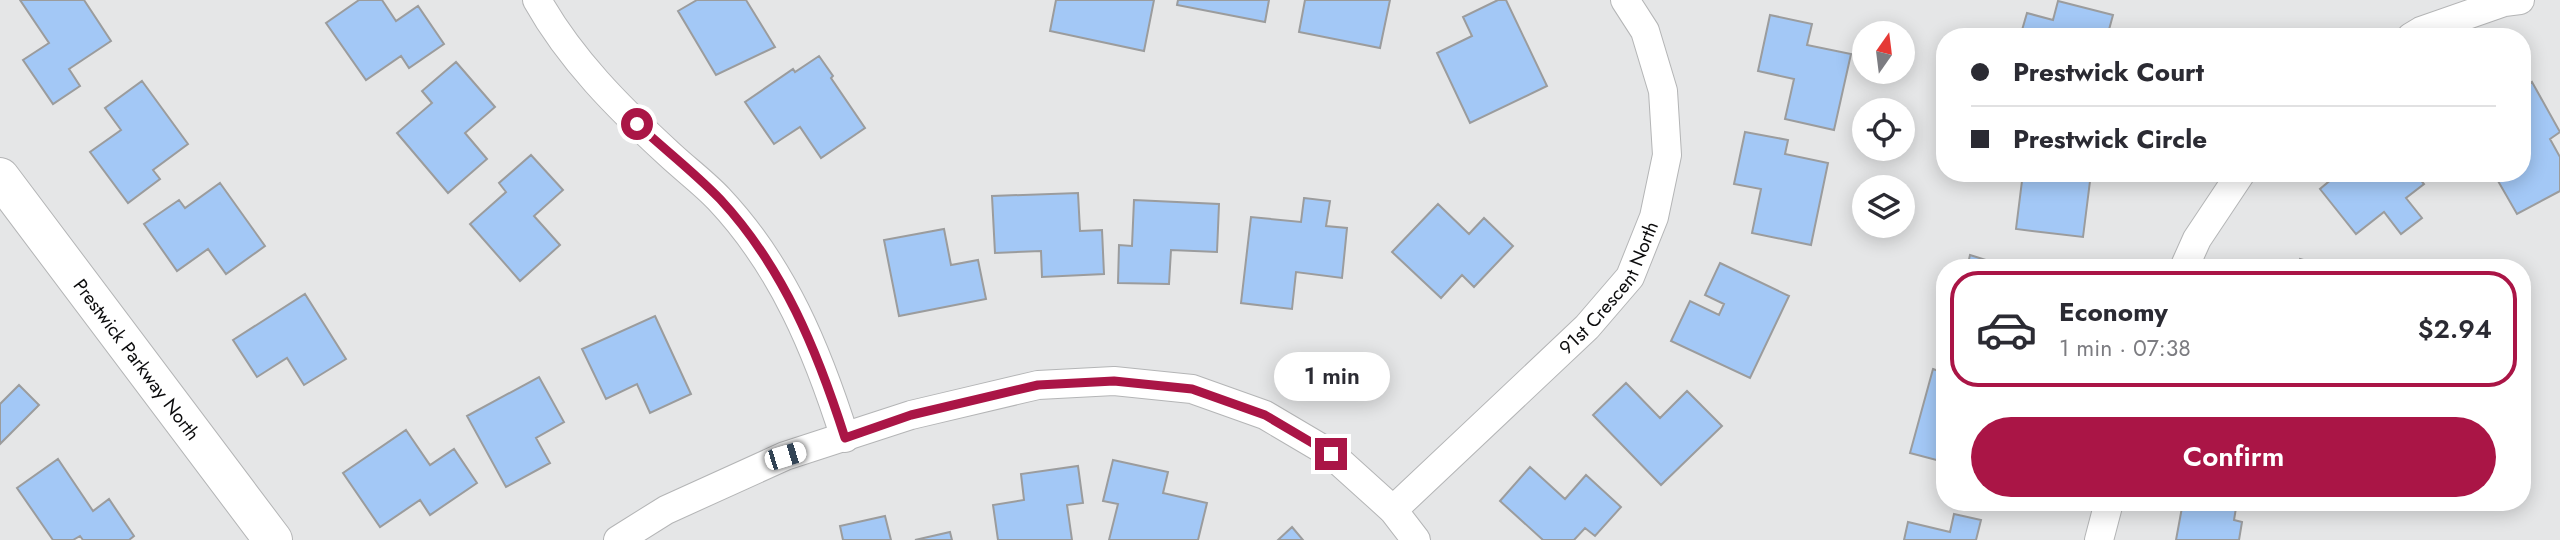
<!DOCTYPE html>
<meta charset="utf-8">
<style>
body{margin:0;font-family:Jost,sans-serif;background:#f7f7f7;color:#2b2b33;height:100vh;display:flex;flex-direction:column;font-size:26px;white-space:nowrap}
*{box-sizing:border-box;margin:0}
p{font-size:23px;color:#7c7c81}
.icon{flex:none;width:38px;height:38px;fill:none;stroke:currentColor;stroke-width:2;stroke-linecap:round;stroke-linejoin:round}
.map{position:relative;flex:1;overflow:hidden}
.drawer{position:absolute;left:1936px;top:259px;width:595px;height:252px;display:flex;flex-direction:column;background:#fff;border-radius:28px;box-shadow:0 4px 18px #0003}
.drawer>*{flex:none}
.top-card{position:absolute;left:1936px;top:28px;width:595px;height:154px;border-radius:28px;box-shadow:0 4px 18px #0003;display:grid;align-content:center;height:154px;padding:0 35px;background:#fff}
.needle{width:46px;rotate:14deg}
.tools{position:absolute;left:1852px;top:21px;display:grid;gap:14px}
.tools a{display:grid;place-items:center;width:63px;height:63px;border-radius:50%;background:#fff;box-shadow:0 4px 18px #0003;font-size:35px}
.end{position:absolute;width:32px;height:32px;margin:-16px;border:9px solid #aa1546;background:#fff;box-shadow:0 0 0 4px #fff}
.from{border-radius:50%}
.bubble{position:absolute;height:49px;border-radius:24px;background:#fff;box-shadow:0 4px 18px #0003;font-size:23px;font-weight:600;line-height:49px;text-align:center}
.car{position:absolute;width:21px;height:42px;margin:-21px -10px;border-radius:9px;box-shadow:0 0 5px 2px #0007;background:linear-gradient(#fff 24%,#345 0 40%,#fff 0 76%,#345 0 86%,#fff 0)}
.top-card b{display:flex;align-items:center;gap:24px;height:66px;font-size:26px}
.top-card b+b{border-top:2px solid #e1e1e2}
.top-card i{width:18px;height:18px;background:#2b2b33}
ul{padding:12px 0 0;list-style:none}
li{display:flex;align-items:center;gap:21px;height:116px;margin:0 14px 10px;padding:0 21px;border:4px solid transparent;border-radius:28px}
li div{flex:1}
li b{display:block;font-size:26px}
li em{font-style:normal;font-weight:600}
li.on{border-color:#aa1546}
li>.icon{width:63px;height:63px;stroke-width:1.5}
.button{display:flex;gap:14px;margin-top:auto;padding:14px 35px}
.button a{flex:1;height:80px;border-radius:42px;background:#aa1546;color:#fff;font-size:28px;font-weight:600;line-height:80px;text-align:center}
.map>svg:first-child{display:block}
.building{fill:#a3c8f6;stroke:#9b9c9d;stroke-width:2}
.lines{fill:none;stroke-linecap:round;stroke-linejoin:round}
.street-casing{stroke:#b4b5b6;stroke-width:30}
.secondary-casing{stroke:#b4b5b6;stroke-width:40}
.street{stroke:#fff;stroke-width:28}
.secondary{stroke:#fff;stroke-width:38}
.route{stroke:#aa1546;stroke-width:9}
.labels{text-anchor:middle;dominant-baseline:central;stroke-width:5;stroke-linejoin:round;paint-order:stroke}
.street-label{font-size:19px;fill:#0c0c0d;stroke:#fff}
</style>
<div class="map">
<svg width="2560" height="540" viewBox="0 0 2560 540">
<rect width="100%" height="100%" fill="#e5e6e7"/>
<path class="building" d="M20,0H84L111,41L69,69L80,86L53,104L23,60L49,43Z
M359,0H382L396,21L418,6L444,44L409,68L401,56L366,80L326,23Z
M697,0H746L775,47L716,75L678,11Z
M1056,0H1154L1144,51L1050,31Z
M1178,0H1269L1265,22L1177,5Z
M1305,0H1390L1380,48L1299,32Z
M1498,0H1506L1547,86L1470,123L1437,53L1472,36L1463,17Z
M2058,1L2113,15L2107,37H2020L2027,13L2053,20Z
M1770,15L1812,24L1807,45L1851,54L1834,130L1785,119L1794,79L1758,71Z
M819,56L833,76L831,78L865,128L821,158L800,127L774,144L745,102L793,69L795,72Z
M456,62L495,107L465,133L487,159L448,193L397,133L432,103L422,91Z
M142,81L188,144L153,170L160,179L128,203L90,152L121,130L105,108Z
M2532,82L2560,132L2550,139L2560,157V191L2517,214L2494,174L2522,173V88Z
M1745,132L1788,140L1785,154L1828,163L1811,245L1752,233L1761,189L1734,184Z
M531,155L563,190L534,216L560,245L520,281L470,224L506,192L499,183Z
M2023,173H2091L2083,237L2016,229Z
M2339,173H2415L2424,184L2406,198L2422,218L2401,234L2384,212L2356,234L2320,189Z
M220,183L265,246L226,274L208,249L177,271L144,224L179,200L185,208Z
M1078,193L1080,231L1102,230L1104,274L1042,277L1041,251L995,253L992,196Z
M1304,198L1330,201L1326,226L1347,228L1342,278L1296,272L1292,309L1241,303L1251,217L1301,222Z
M1134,200L1219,204L1217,252L1171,250L1169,284L1118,283L1119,245L1132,246Z
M1438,204L1469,234L1484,218L1513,246L1474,287L1462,275L1441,298L1392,252Z
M944,229L951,265L978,260L986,299L899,316L884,240Z
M1970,255L2011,268H1967Z
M2300,259L2331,268H2297Z
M1720,263L1789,296L1750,378L1671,341L1690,301L1719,315L1724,304L1705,295Z
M305,294L346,359L304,385L287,358L257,377L233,340Z
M655,316L691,394L650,413L637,384L606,399L582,349Z
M1933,369L1944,373V462L1910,453Z
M539,377L564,422L536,438L550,463L506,487L467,416Z
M1626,383L1660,418L1687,391L1722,426L1661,485L1593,415Z
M19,385L39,405L0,444V404Z
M406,430L430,465L454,449L477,483L430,515L420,500L380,527L343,473Z
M58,459L93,511L109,499L134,536L129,540H83L80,536L73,540H53L17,488Z
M1113,460L1168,472L1163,493L1207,503L1198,540H1109L1118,504L1103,501Z
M1078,466L1083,503L1067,505L1072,540H998L993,505L1024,500L1021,474Z
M1530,467L1565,499L1586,475L1621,507L1595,536L1585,528L1574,540H1543L1500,501Z
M2183,502H2237L2234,520L2242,522L2239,540H2176Z
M1954,514L1981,520L1976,540H1904L1908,522L1950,532Z
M885,516L891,540H843L840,526Z
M1292,527L1303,540H1278Z
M950,532L952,540H915Z"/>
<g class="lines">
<defs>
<g id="street">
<path d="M537,0C570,59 618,107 668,153C685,169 704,183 719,199C783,267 817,350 845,438"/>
<path d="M2411,37L2421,31L2504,2L2520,0"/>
<path d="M2184,268L2197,239L2241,173"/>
<path id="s1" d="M1393,510L1587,327L1630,277L1654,217L1667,155L1663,91L1645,31L1625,0"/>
<path d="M618,540L666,510L785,456L911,415L1038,385L1114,381L1192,389L1265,415L1331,454L1393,510L1416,540"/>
<path d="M2099,540L2109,502"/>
</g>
<g id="secondary">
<path id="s2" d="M0,177L273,540"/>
</g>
</defs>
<use href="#street" class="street-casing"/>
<use href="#secondary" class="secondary-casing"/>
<use href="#street" class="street"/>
<use href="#secondary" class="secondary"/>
</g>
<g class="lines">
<path class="route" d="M637,124C664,149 694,172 720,199C783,267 817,350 845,438L911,415L1038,385L1114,381L1192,389L1265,415L1331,454"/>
</g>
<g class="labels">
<g class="street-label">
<text stroke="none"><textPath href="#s1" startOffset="312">91st Crescent North</textPath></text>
<text stroke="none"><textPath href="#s2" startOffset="228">Prestwick Parkway North</textPath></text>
</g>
</g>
</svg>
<div class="tools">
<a><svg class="needle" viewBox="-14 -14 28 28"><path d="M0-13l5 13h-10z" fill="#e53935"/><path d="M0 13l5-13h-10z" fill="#7c7c81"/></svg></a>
<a><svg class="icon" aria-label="locate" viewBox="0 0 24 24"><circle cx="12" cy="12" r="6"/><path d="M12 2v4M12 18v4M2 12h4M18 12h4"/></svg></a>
<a><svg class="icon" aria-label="layers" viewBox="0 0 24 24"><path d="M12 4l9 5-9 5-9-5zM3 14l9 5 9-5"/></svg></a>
</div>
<i class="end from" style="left:637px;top:124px"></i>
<i class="end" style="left:1331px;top:454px"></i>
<div class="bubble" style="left:1274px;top:352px;width:116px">1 min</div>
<i class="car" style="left:785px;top:456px;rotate:73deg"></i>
<div class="top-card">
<b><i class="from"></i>Prestwick Court</b>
<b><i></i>Prestwick Circle</b>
</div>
<section class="drawer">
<ul>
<li class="on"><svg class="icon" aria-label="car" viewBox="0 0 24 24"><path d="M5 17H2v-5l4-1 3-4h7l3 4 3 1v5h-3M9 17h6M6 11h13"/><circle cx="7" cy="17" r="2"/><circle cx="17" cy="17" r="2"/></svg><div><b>Economy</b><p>1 min · 07:38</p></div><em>$2.94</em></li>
</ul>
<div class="button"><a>Confirm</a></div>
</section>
</div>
